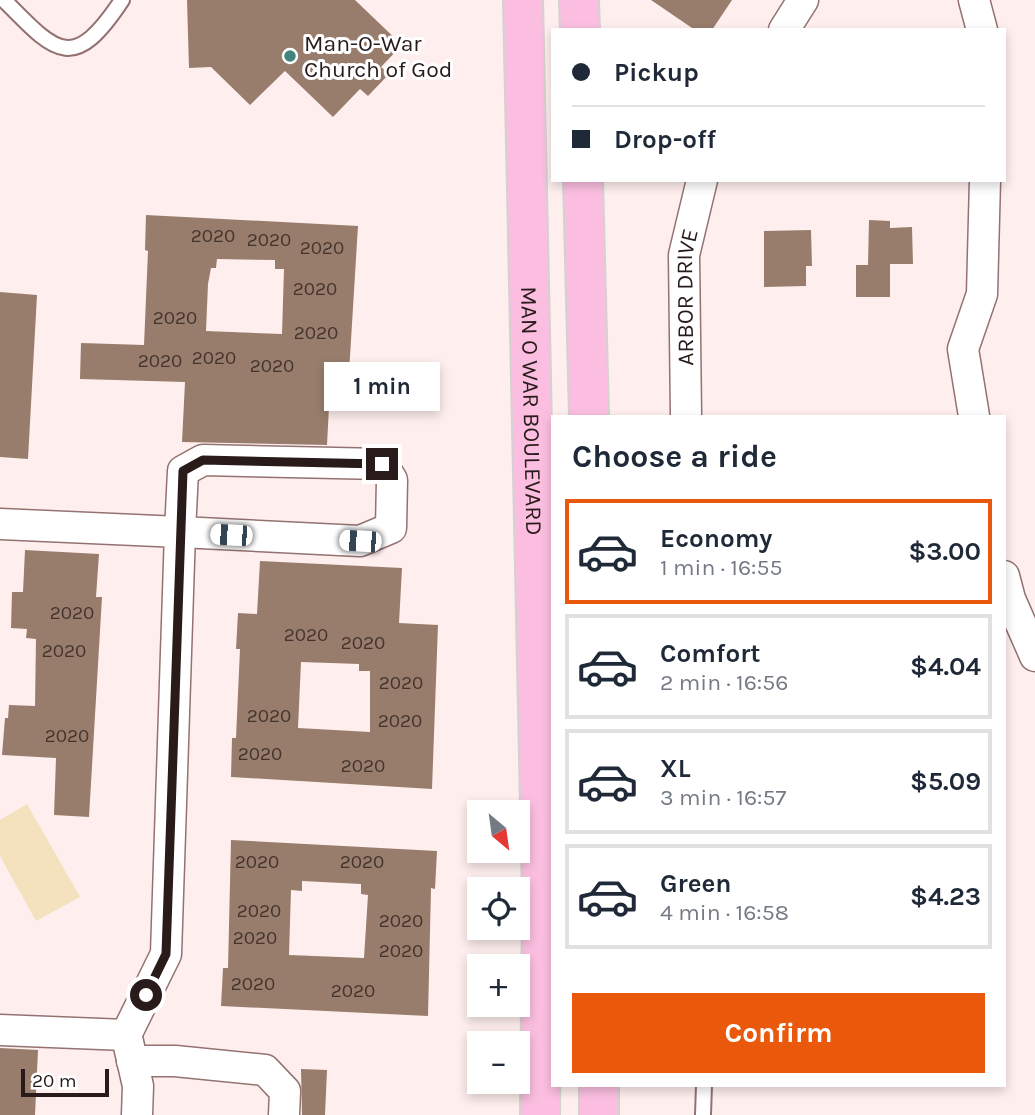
<!DOCTYPE html>
<meta charset="utf-8">
<style>
body{margin:0;font-family:Karla,sans-serif;background:#f2f2f3;color:#1f2937;height:100vh;display:flex;flex-direction:column;font-size:26px;white-space:nowrap}
*{box-sizing:border-box;margin:0}
p{font-size:23px;color:#747a83}
.icon{flex:none;width:38px;height:38px;fill:none;stroke:currentColor;stroke-width:2;stroke-linecap:round;stroke-linejoin:round}
.map{position:relative;flex:1;overflow:hidden}
.drawer{position:absolute;left:551px;top:415px;width:455px;height:672px;display:flex;flex-direction:column;background:#fff;border-radius:0px;box-shadow:0 4px 10px #0003}
.drawer>*{flex:none}
.top-card{position:absolute;left:551px;top:28px;width:455px;height:154px;border-radius:0px;box-shadow:0 4px 10px #0003;display:grid;align-content:center;height:154px;padding:0 21px;background:#fff}
.needle{width:46px;rotate:151deg}
.controls{position:absolute;left:467px;top:800px;display:grid;gap:14px}
.controls a{display:grid;place-items:center;width:63px;height:63px;border-radius:0px;background:#fff;box-shadow:0 4px 10px #0003;font-size:35px}
.scale{position:absolute;left:21px;bottom:18px;width:88px;box-sizing:border-box;padding-left:7px;border:4px solid #281b1a;border-top:0;font-size:19px;line-height:24px;white-space:nowrap;color:#281b1a;-webkit-text-stroke:5px #fff;paint-order:stroke}
.end{position:absolute;width:32px;height:32px;margin:-16px;border:9px solid #281b1a;background:#fff;box-shadow:0 0 0 4px #fff}
.from{border-radius:50%}
.bubble{position:absolute;height:49px;border-radius:0px;background:#fff;box-shadow:0 4px 10px #0003;font-size:23px;font-weight:700;line-height:49px;text-align:center}
.car{position:absolute;width:21px;height:42px;margin:-21px -10px;border-radius:9px;box-shadow:0 0 5px 2px #0007;background:linear-gradient(#fff 24%,#345 0 40%,#fff 0 76%,#345 0 86%,#fff 0)}
.top-card b{display:flex;align-items:center;gap:24px;height:66px;font-size:26px}
.top-card b+b{border-top:2px solid #e0e1e3}
.top-card i{width:18px;height:18px;background:#1f2937}
ul{padding:0;list-style:none}
li{display:flex;align-items:center;gap:21px;height:105px;margin:0 14px 10px;padding:0 7px;border:4px solid #e0e1e3;border-radius:0px}
li div{flex:1}
li b{display:block;font-size:26px}
li em{font-style:normal;font-weight:700}
li.on{border-color:#ea580c}
li>.icon{width:63px;height:63px;stroke-width:1.5}
h2{padding:0 21px;font-size:32px;line-height:84px}
.action{display:flex;gap:14px;margin-top:auto;padding:14px 21px}
.action a{flex:1;height:80px;border-radius:0px;background:#ea580c;color:#fff;font-size:28px;font-weight:700;line-height:80px;text-align:center}
.map>svg:first-child{display:block}
.park{fill:#f3e2bd}
.building{fill:#987d6c;fill-rule:evenodd}
.lines{fill:none;stroke-linecap:round;stroke-linejoin:round}
.service-casing{stroke:#937271;stroke-width:18}
.minor-casing{stroke:#937271;stroke-width:33}
.primary-casing{stroke:#d4d1d1;stroke-width:42}
.service{stroke:#fff;stroke-width:14}
.minor{stroke:#fff;stroke-width:30}
.primary{stroke:#fbbee0;stroke-width:38}
.route{stroke:#281b1a;stroke-width:9}
.poi-dot{fill:#40867e;stroke:#fff;stroke-width:2.5}
.labels{text-anchor:middle;dominant-baseline:central;stroke-width:6;stroke-linejoin:round;paint-order:stroke}
.number-label{font-size:19px;fill:#44342e}
.poi-label{font-size:23px;fill:#281b1a;stroke:#fff;text-anchor:start}
.street-label{font-size:23px;fill:#281b1a;stroke:#fff}
</style>
<div class="map">
<svg width="1035" height="1115" viewBox="0 0 1035 1115">
<rect width="100%" height="100%" fill="#feefee"/>
<path class="park" d="M27,804L80,897L36,921L0,856V820Z"/>
<path class="building" d="M187,0H355L402,45L381,67L389,74L368,96L360,89L333,117L285,71L250,105L211,67L189,68Z
M651,0H732L712,30H695Z
M146,215L358,226L348,389L330,388L327,445L182,442L185,382L80,379L81,343L144,345L148,251L145,250ZM217,259L275,260V269H284L282,334L206,331L208,284L211,268H216Z
M869,220L890,221V228L912,227L913,264H890V297H856V265H868Z
M811,230L812,266H806V286L764,287V231Z
M0,292L37,295L28,459L0,457Z
M25,550L99,554L96,597H102L89,817L54,815L56,758L2,755L5,718H8L9,705L35,706L36,639L26,638L27,629L11,628L12,592H23Z
M260,561L402,568L399,623L438,625L432,789L231,777L232,738H236L240,649H236L238,613L257,614ZM301,662L359,664V671H370V732L298,728Z
M231,840L437,851L435,889L431,888L428,1016L221,1006L223,968H228ZM302,881L361,884V894L368,895L364,958L289,955L291,890L302,891Z
M0,1048L38,1050L35,1115H0Z
M301,1069L327,1070L325,1115H302Z"/>
<g class="lines">
<defs>
<path id="service" d="M4,0C56,53 73,74 122,0
M703,1115L704,1085"/>
<g id="minor">
<path d="M974,0L982,30"/>
<path d="M784,30L803,0"/>
<path id="s1" d="M686,416L684,255L702,180"/>
<path d="M974,416L963,349L982,294L985,180"/>
<path d="M203,460L382,464L392,480L391,528L360,541L180,532L183,471Z"/>
<path d="M0,524L180,532L166,954L126,1035L0,1030"/>
<path d="M1004,576L1010,599L1035,656"/>
<path d="M128,1042L138,1086L137,1115"/>
<path d="M132,1061H175L265,1070L285,1091L284,1115"/>
</g>
<g id="primary">
<path id="s2" d="M523,0L542,899L540,1115"/>
<path d="M579,0L580,30"/>
<path d="M583,180L589,416"/>
<path d="M599,1115V1085"/>
</g>
</defs>
<use href="#service" class="service-casing"/>
<use href="#minor" class="minor-casing"/>
<use href="#primary" class="primary-casing"/>
<use href="#service" class="service"/>
<use href="#minor" class="minor"/>
<use href="#primary" class="primary"/>
</g>
<g class="lines">
<path class="route" d="M146,995L166,954L183,471L203,460L382,464"/>
</g>
<circle class="poi-dot" cx="290" cy="56" r="7"/>
<g class="labels">
<g class="number-label">
<text x="213" y="236">2020</text>
<text x="269" y="240">2020</text>
<text x="322" y="248">2020</text>
<text x="315" y="289">2020</text>
<text x="175" y="318">2020</text>
<text x="316" y="333">2020</text>
<text x="214" y="358">2020</text>
<text x="160" y="361">2020</text>
<text x="272" y="366">2020</text>
<text x="72" y="613">2020</text>
<text x="306" y="635">2020</text>
<text x="363" y="643">2020</text>
<text x="64" y="651">2020</text>
<text x="401" y="683">2020</text>
<text x="269" y="716">2020</text>
<text x="400" y="721">2020</text>
<text x="67" y="736">2020</text>
<text x="260" y="754">2020</text>
<text x="363" y="766">2020</text>
<text x="257" y="862">2020</text>
<text x="362" y="862">2020</text>
<text x="259" y="911">2020</text>
<text x="401" y="921">2020</text>
<text x="255" y="938">2020</text>
<text x="401" y="951">2020</text>
<text x="253" y="984">2020</text>
<text x="353" y="991">2020</text>
</g>
<g class="poi-label">
<text x="304" y="43">Man-O-War<tspan x="304" dy="26">Church of God</tspan></text>
</g>
<g class="street-label">
<text stroke="none"><textPath href="#s1" startOffset="119">ARBOR DRIVE</textPath></text>
<text stroke="none"><textPath href="#s2" startOffset="411">MAN O WAR BOULEVARD</textPath></text>
</g>
</g>
</svg>
<div class="controls">
<a><svg class="needle" viewBox="-14 -14 28 28"><path d="M0-13l5 13h-10z" fill="#e53935"/><path d="M0 13l5-13h-10z" fill="#747a83"/></svg></a>
<a><svg class="icon" aria-label="locate" viewBox="0 0 24 24"><circle cx="12" cy="12" r="6"/><path d="M12 2v4M12 18v4M2 12h4M18 12h4"/></svg></a>
<a>+</a>
<a>−</a>
</div>
<div class="scale">20 m</div>
<i class="end from" style="left:146px;top:995px"></i>
<i class="end" style="left:382px;top:464px"></i>
<div class="bubble" style="left:324px;top:362px;width:116px">1 min</div>
<i class="car" style="left:231px;top:535px;rotate:273deg"></i>
<i class="car" style="left:360px;top:541px;rotate:273deg"></i>
<div class="top-card">
<b><i class="from"></i>Pickup</b>
<b><i></i>Drop-off</b>
</div>
<section class="drawer">
<h2>Choose a ride</h2>
<ul>
<li class="on"><svg class="icon" aria-label="car" viewBox="0 0 24 24"><path d="M5 17H2v-5l4-1 3-4h7l3 4 3 1v5h-3M9 17h6M6 11h13"/><circle cx="7" cy="17" r="2"/><circle cx="17" cy="17" r="2"/></svg><div><b>Economy</b><p>1 min · 16:55</p></div><em>$3.00</em></li>
<li><svg class="icon" aria-label="car" viewBox="0 0 24 24"><path d="M5 17H2v-5l4-1 3-4h7l3 4 3 1v5h-3M9 17h6M6 11h13"/><circle cx="7" cy="17" r="2"/><circle cx="17" cy="17" r="2"/></svg><div><b>Comfort</b><p>2 min · 16:56</p></div><em>$4.04</em></li>
<li><svg class="icon" aria-label="car" viewBox="0 0 24 24"><path d="M5 17H2v-5l4-1 3-4h7l3 4 3 1v5h-3M9 17h6M6 11h13"/><circle cx="7" cy="17" r="2"/><circle cx="17" cy="17" r="2"/></svg><div><b>XL</b><p>3 min · 16:57</p></div><em>$5.09</em></li>
<li><svg class="icon" aria-label="car" viewBox="0 0 24 24"><path d="M5 17H2v-5l4-1 3-4h7l3 4 3 1v5h-3M9 17h6M6 11h13"/><circle cx="7" cy="17" r="2"/><circle cx="17" cy="17" r="2"/></svg><div><b>Green</b><p>4 min · 16:58</p></div><em>$4.23</em></li>
</ul>
<div class="action"><a>Confirm</a></div>
</section>
</div>
